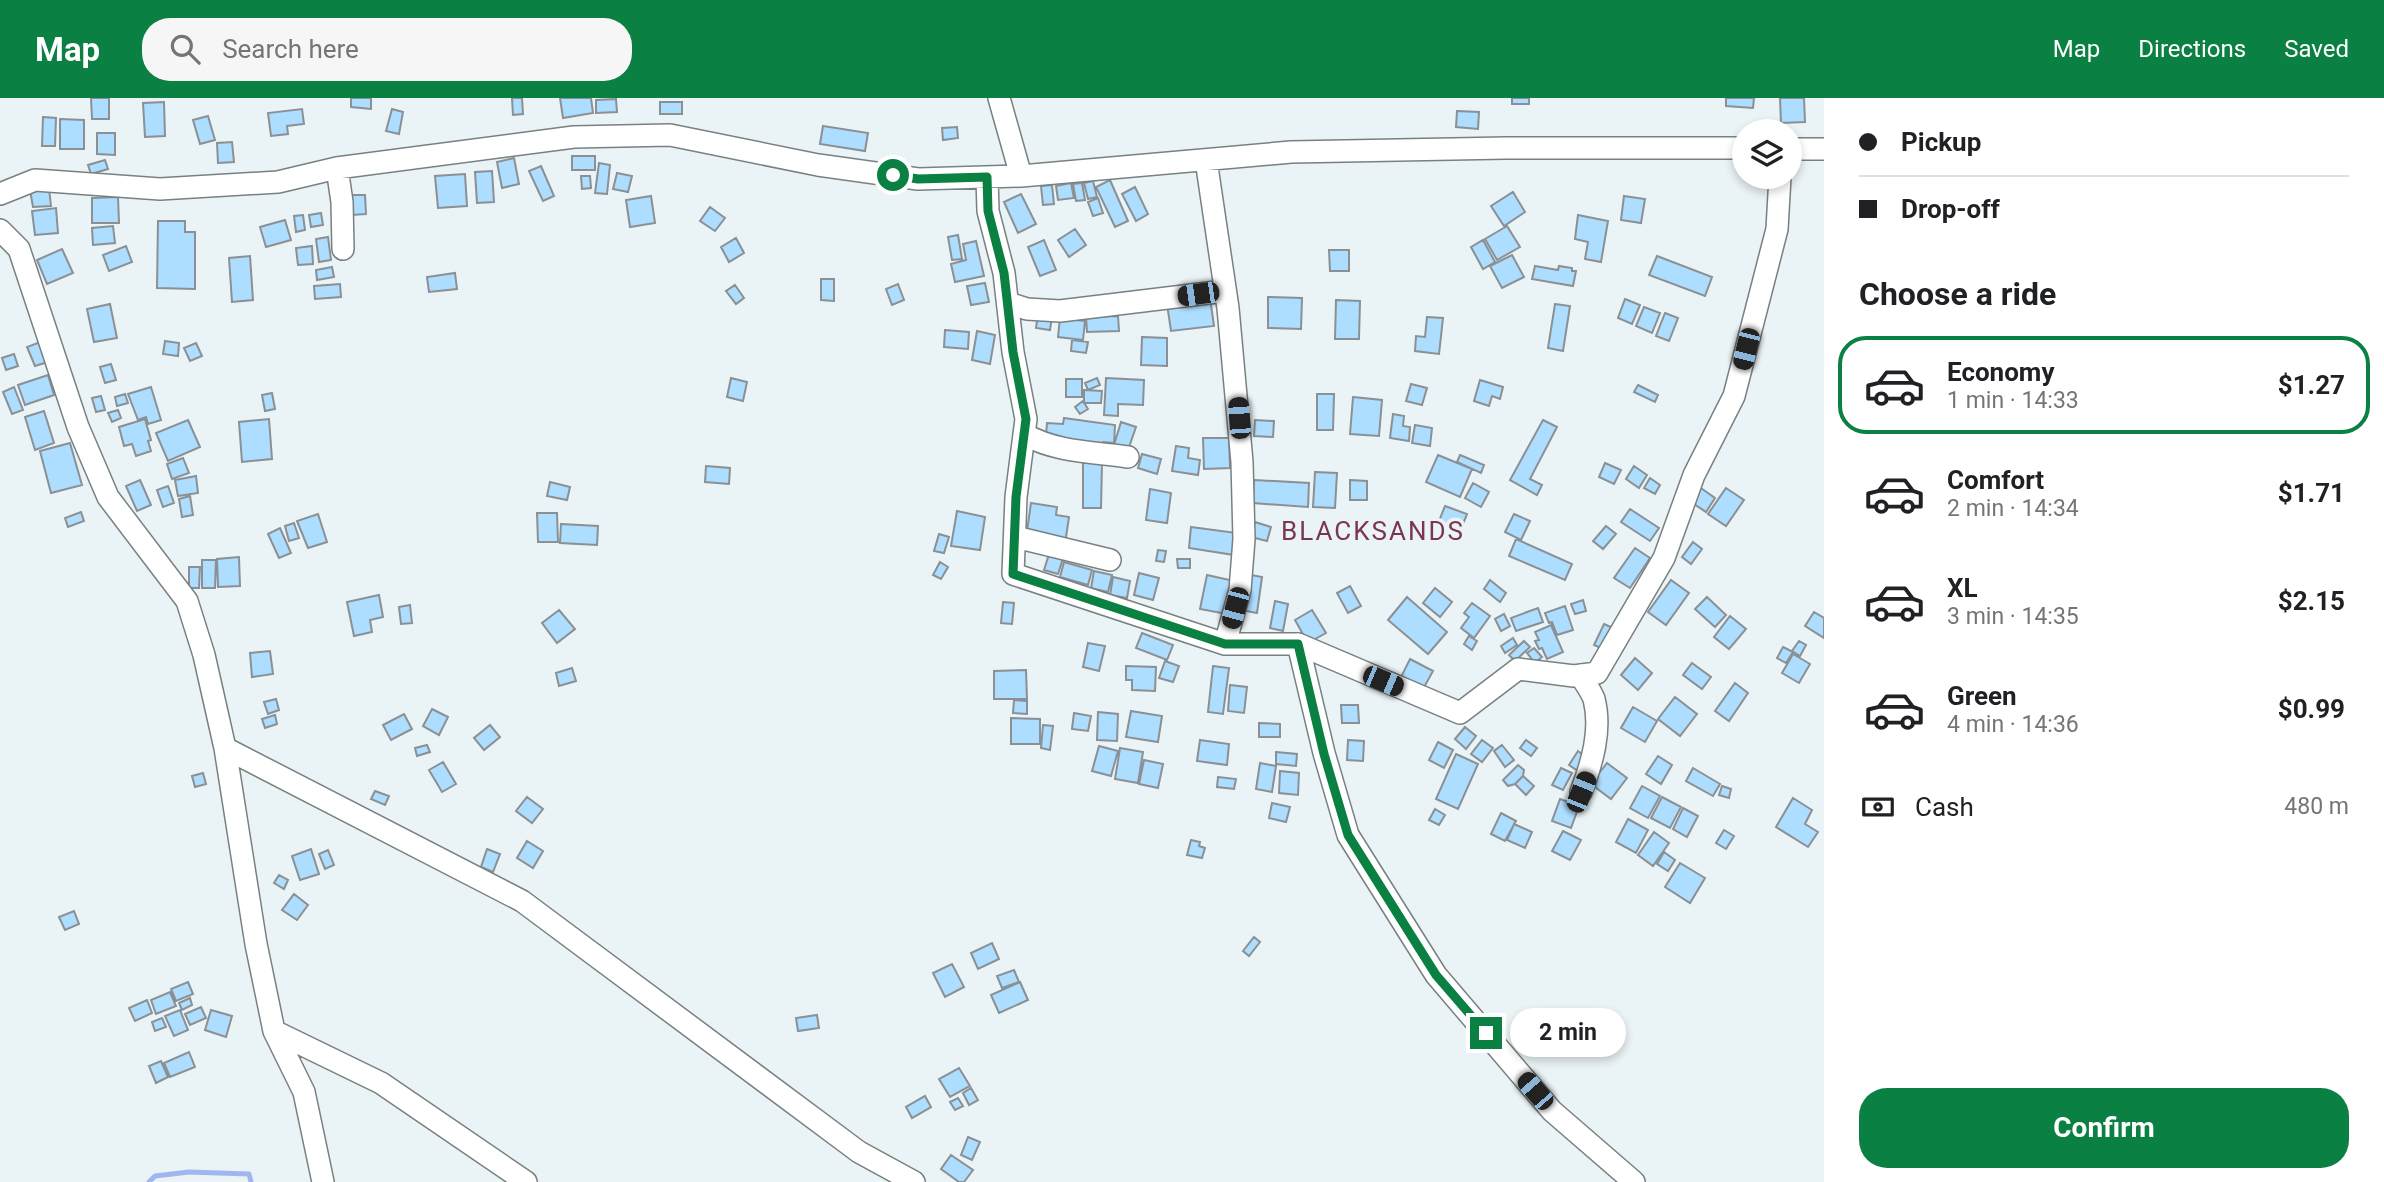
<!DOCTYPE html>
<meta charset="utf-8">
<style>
body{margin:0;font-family:Roboto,sans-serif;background:#f6f6f6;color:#202124;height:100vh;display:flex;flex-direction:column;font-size:26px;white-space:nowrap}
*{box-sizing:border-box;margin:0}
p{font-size:23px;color:#757577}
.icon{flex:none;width:38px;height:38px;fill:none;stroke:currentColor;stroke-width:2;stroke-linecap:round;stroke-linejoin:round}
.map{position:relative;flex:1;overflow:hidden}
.sheet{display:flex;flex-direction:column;background:#fff;width:560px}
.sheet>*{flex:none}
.top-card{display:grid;align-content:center;height:154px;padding:0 35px;background:#fff}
.controls{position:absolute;left:1732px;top:21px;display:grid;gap:14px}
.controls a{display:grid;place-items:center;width:70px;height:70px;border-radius:50%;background:#fff;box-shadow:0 4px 10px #0003;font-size:35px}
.end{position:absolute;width:32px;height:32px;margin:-16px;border:9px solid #0b8043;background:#fff;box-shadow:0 0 0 4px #fff}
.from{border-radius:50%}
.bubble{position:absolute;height:49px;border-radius:24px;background:#fff;box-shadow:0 4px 10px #0003;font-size:23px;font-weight:700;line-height:49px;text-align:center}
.car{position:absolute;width:21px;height:42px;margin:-21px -10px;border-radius:9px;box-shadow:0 0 5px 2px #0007;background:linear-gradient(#222 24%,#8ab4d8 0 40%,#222 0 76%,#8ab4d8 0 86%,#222 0)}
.top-card b{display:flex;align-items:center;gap:24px;height:66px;font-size:26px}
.top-card b+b{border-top:2px solid #e0e0e0}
.top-card i{width:18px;height:18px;background:#202124}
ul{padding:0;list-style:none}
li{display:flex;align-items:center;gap:21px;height:98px;margin:0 14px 10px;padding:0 21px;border:4px solid transparent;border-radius:28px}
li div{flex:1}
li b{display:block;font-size:26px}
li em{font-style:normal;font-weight:700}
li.active{border-color:#0b8043}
li>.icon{width:63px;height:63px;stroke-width:1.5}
h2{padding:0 35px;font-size:32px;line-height:84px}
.pay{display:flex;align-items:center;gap:18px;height:77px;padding:0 35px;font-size:26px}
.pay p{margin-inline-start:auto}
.button{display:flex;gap:14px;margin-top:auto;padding:14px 35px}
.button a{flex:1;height:80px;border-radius:28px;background:#0b8043;color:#fff;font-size:28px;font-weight:700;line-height:80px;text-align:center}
header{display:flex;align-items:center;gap:42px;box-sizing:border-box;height:98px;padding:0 35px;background:#0b8043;color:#fff}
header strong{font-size:33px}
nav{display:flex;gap:38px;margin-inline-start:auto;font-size:24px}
.search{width:490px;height:63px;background:#f6f6f6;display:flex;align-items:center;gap:18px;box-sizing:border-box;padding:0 24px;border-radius:28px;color:#757577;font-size:26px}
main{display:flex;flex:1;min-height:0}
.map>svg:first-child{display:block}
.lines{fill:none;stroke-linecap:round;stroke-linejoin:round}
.stream{stroke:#a1b6f0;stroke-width:5}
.building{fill:#adddff;stroke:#8a9094;stroke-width:2}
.minor-casing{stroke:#788081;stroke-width:24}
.minor{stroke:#fff;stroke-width:21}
.route{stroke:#0b8043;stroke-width:9}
.labels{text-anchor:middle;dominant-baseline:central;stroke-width:7;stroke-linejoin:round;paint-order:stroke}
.neighbourhood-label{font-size:26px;letter-spacing:2px;fill:#7b364f;stroke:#eaf3f5}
</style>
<header>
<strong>Map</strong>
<div class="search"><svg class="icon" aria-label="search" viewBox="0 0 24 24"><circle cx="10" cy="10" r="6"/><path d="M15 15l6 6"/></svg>Search here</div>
<nav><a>Map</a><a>Directions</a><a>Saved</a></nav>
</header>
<main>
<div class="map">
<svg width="1824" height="1084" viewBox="0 0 1824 1084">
<rect width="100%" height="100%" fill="#eaf3f5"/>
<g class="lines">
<path class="stream" d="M149,1084L155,1078L189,1074L249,1076L251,1084"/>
</g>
<path class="building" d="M91,0H109V21H92Z
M351,0H371V11L351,9Z
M512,0H522L523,16L513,17Z
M560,0H591L593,15L563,20Z
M1512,0H1529V6H1512Z
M1726,0H1754L1753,10L1726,8Z
M1780,0H1804L1805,24L1781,25Z
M616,1L617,14L596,15V2Z
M164,4L165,38L145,39L143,5Z
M660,4H682V16H660Z
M302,11L304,26L287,28L288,36L271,38L268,15Z
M392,11L403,14L399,36L386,33Z
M1457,13L1479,14L1478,31L1456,29Z
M208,18L215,42L200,46L193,22Z
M43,19L56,20L55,48H42Z
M60,21L84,22V51H60Z
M823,28L868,35L865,53L820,46Z
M957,29L958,40L943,42L942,30Z
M97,35H115V57L97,56Z
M232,44L234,64L218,65L217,45Z
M572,58H595V72H572Z
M514,60L519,86L502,90L497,64Z
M105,62L108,71L91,76L88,67Z
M599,65L610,67L607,96L595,95Z
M541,68L554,98L543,103L529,73Z
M492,73L494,104L477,105L475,74Z
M617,75L632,78L628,94L613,91Z
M465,76L467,108L438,110L435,78Z
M581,78H590L591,90L582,91Z
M1110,82L1128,123L1115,129L1096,89Z
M1093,83L1097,99L1088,101L1084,85Z
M1071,85L1074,100L1058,102L1056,88Z
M1082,85L1085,102L1076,103L1073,86Z
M1052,87L1054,106L1043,107L1041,88Z
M1135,89L1148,116L1136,123L1122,96Z
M49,90L51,108L33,109L30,92Z
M1513,94L1525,114L1504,128L1491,108Z
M1021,96L1036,126L1018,135L1004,104Z
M351,97H365L366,116L351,117Z
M651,98L655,125L630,129L626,102Z
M1624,98L1645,101L1641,125L1621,122Z
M118,99L119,125H92V100Z
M1098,100L1103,115L1093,118L1088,104Z
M710,109L725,120L715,133L700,123Z
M56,110L58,135L35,137L32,113Z
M321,115L323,127L311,129L309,117Z
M303,117L305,132L296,134L294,118Z
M1578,117L1608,123L1601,164L1585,161L1588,144L1575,141Z
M285,122L291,142L266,149L260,129Z
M158,123H185V134H195V191L157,190Z
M113,128L115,145L93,147L92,130Z
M1507,128L1520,149L1497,162L1485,141Z
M1075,131L1086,147L1069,159L1058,142Z
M958,137L962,161L952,162L948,139Z
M328,139L331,162L319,164L316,141Z
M736,140L744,155L729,164L721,149Z
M1044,142L1056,172L1040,178L1028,149Z
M1483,142L1495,164L1483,171L1471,149Z
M976,143L984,178L955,184L951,166L966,162L963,146Z
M126,148L132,164L109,173L103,157Z
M312,148L313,166L298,167L296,150Z
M62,151L73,175L47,186L37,162Z
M1329,152H1349V173H1330Z
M1512,157L1524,179L1502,190L1490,168Z
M250,158L253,202L232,204L229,160Z
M1657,158L1712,179L1705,198L1649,177Z
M1535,168L1558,172L1559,168L1572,170V173H1576L1573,188L1532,181Z
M332,169L334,179L317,182L316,172Z
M455,175L457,191L429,194L427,179Z
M821,181H834V203L821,202Z
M985,185L989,204L971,207L967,188Z
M340,186L341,199L315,201L314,188Z
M898,186L904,202L892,207L886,191Z
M735,187L744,200L736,206L726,193Z
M1268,199L1302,200L1301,231L1268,230Z
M1210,200L1214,228L1171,233L1167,206Z
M1625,201L1640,207L1632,226L1618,220Z
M1336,202L1360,203L1359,241H1335Z
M110,206L117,240L94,244L87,211Z
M1555,206L1570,208L1563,253L1548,250Z
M1644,209L1660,215L1652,235L1636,228Z
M1665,215L1678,220L1669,243L1656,238Z
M1038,216L1052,218L1050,232L1036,230Z
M1118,218L1119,233L1087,234L1086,219Z
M1427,219L1443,220L1439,256L1415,253L1416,238L1425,239Z
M1060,220L1085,223L1083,242L1058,239Z
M945,232L969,234L968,251L944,249Z
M977,233L995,237L990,266L972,262Z
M1142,239L1167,240V268L1141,267Z
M1072,242L1088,244L1086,255L1071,253Z
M43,243L51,263L35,268L27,249Z
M165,243L179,245L178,258L163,256Z
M196,245L202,258L190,263L184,250Z
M14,256L18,268L6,272L2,260Z
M111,266L116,282L105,285L100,269Z
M48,277L54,297L25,307L18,287Z
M731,280L747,284L743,303L727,299Z
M1097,280L1100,287L1088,292L1085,285Z
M1106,280L1144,282L1143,307L1118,306V318L1104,317Z
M1066,281H1082V299H1066Z
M1480,282L1503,289L1500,301L1492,298L1489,308L1474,303Z
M1411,286L1427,290L1422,307L1406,303Z
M1638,287L1658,297L1655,304L1634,294Z
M14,289L23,312L12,316L3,294Z
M151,289L161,322L148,326L146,319L138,322L128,296Z
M1084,292L1102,293L1101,305H1084Z
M272,295L275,311L265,313L262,297Z
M125,296L128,305L117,308L115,299Z
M1317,296H1334L1333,332H1317Z
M101,298L105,312L96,314L92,300Z
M1353,299L1382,302L1379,338L1350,336Z
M1083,303L1088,311L1080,316L1075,309Z
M118,312L121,320L112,324L108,315Z
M44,313L54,345L35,352L25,319Z
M1393,316L1404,318L1403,328L1410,329L1409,343L1390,340Z
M1064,320L1115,327L1114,345L1103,344V348L1058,345L1059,338L1046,337L1047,325L1063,326Z
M145,321L151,342L148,343L151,353L136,358L132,346L124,348L119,329Z
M269,321L272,361L242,364L239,324Z
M188,322L200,349L168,363L156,335Z
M1255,322L1274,323L1273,339L1254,338Z
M1543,322L1557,329L1530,381L1542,387L1537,397L1510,382Z
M1121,324L1136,329L1128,352L1114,347Z
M1415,327L1432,330L1430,348L1412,345Z
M1203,340H1229L1230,370L1204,371Z
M70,345L82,387L51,395L40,353Z
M1176,348L1189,350L1188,360L1200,362L1198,377L1172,373Z
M1142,356L1161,361L1157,376L1138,370Z
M1438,357L1472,371L1460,399L1426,384Z
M1460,357L1484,367L1481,375L1457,364Z
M183,360L189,375L172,381L167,366Z
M1083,365H1102L1101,410H1083Z
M1605,365L1621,372L1614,386L1599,379Z
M706,368L730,370L729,386L705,384Z
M1634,368L1647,377L1639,390L1626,381Z
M1315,374L1337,375L1335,410L1313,409Z
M196,378L198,395L178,398L175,382Z
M1650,380L1660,387L1655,396L1644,390Z
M140,382L151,407L137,413L126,388Z
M1254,382L1309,385L1308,409L1253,405Z
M1350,382L1367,383V402H1350Z
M550,384L570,389L567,402L547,398Z
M1473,385L1489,394L1481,409L1465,400Z
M168,388L174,405L163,409L157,392Z
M1698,388L1715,400L1706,414L1688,402Z
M1726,390L1744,402L1726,428L1708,416Z
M1150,391L1171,395L1167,425L1146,422Z
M190,398L193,417L182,419L179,401Z
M1031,405L1057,409L1056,417L1069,419L1065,446L1046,443L1047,436L1027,433Z
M1445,408L1467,416L1459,436L1437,428Z
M1630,411L1659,430L1650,443L1621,424Z
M957,413L985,419L980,452L951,448Z
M81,414L84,423L68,429L65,420Z
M537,415H557L558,444H538Z
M318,416L327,444L308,450L297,423Z
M1514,416L1530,423L1521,442L1505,434Z
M1255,424L1271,429L1267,443L1251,439Z
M294,425L299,440L289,443L285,428Z
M561,426L598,428L597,447L560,445Z
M1606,428L1616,436L1603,451L1593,443Z
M1191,429L1237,435L1234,457L1189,450Z
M280,430L291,455L279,460L268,436Z
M939,436L949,439L944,455L934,453Z
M1516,441L1572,466L1565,482L1509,458Z
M1693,444L1702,451L1691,466L1682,459Z
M1635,450L1650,460L1630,490L1614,480Z
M1158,452L1166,453L1164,464L1156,463Z
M1050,453L1064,457L1058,476L1044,472Z
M239,459L240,488L218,489L217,461Z
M1177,461H1190V470H1178Z
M202,462H216L215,490H202Z
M940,464L948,469L941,481L933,477Z
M1064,464L1092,472L1088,487L1060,479Z
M189,469H200L199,490H189Z
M1094,473L1112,477L1108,494L1091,490Z
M1139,475L1159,480L1153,502L1134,497Z
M1246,476L1262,479L1257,515L1241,512Z
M1207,477L1234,483L1227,516L1200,511Z
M1113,479L1130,483L1127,500L1110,497Z
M1490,482L1506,495L1500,504L1484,491Z
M1671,482L1689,495L1666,527L1648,514Z
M1350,488L1361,508L1348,515L1337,495Z
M1435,490L1452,504L1440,519L1423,505Z
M379,497L383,519L370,522L372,534L354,538L347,504Z
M1407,499L1447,534L1428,556L1388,522Z
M1707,499L1726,517L1715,529L1695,511Z
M1583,502L1586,513L1575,516L1571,506Z
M1275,503L1288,506L1283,533L1270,530Z
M1003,504L1014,505L1012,526L1001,525Z
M1472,505L1490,518L1474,540L1461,530L1469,519L1464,515Z
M410,507L412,525L401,526L399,509Z
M1565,508L1573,532L1557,537L1552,524L1549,525L1545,515Z
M1538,510L1543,524L1516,533L1511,520Z
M559,512L575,531L557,545L542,525Z
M1312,512L1326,535L1308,545L1295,522Z
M1814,514L1824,520V540L1805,528Z
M1504,516L1510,528L1501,533L1495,521Z
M1730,518L1746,531L1729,551L1714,539Z
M1604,526L1613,530L1603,551L1594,547Z
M1551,527L1563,554L1547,561L1542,550L1539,551L1535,543L1539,542L1535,534Z
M1142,535L1173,547L1167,562L1136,550Z
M1469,538L1477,543L1472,552L1464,546Z
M1513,540L1517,547L1505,555L1501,548Z
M1524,543L1530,549L1515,563L1509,557Z
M1799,543L1806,547L1800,558L1792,553Z
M1088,545L1105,548L1099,573L1083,569Z
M1783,549L1793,554L1786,565L1777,560Z
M1534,550L1542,559L1535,565L1527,555Z
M270,553L273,576L252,579L250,555Z
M1793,556L1810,566L1799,585L1782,575Z
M1635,560L1652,575L1638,592L1621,577Z
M1410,561L1433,573L1422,593L1400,581Z
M1165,563L1179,568L1173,584L1159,580Z
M1692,565L1711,579L1702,591L1683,577Z
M1126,568L1156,569L1155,593L1132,592V582H1126Z
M1213,568L1229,570L1223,616L1208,614Z
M572,570L576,583L559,588L556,575Z
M1026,572L1027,601H994V573Z
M1735,585L1748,595L1729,623L1715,613Z
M1230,587L1247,589L1244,615L1228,613Z
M1675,599L1697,616L1680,638L1658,621Z
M276,601L279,612L268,616L264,604Z
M1014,602L1027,603V616L1013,615Z
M1341,607H1358L1359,625H1342Z
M1633,609L1657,623L1645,644L1621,630Z
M432,611L448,619L439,637L423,628Z
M1131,613L1162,618L1158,644L1126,639Z
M1098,614L1118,616L1117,643L1097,642Z
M1074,615L1091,618L1088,633L1072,631Z
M404,616L412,631L391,642L383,627Z
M275,617L277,626L265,630L262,621Z
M1011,620L1040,621V646H1011Z
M1259,625L1280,626V639H1259Z
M490,627L500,639L484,652L474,640Z
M1043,627L1053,628L1050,652L1041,650Z
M1465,629L1476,638L1466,651L1455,641Z
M1200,642L1229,646L1227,667L1197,663Z
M1348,642L1364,643L1363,663L1347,662Z
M1482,642L1493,650L1482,664L1471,656Z
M1526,642L1537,650L1531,658L1520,650Z
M1438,644L1453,652L1444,670L1429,662Z
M427,647L430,654L417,658L415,650Z
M1502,647L1514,662L1505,669L1494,653Z
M1099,648L1118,653L1111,678L1092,673Z
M1120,650L1143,654L1138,685L1115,681Z
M1578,653L1587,660L1578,673L1569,667Z
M1276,654L1297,656L1296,668L1276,666Z
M1456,656L1478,666L1458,711L1436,701Z
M1658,658L1672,667L1661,686L1646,676Z
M1144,662L1163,666L1158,690L1139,686Z
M443,664L456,686L442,694L429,672Z
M1260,665L1276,668L1272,694L1256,691Z
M1607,665L1627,680L1611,701L1591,686Z
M1518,667L1524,672L1523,678L1515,686L1508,688L1503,682Z
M1561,670L1572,675L1563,692L1552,687Z
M1693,670L1720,686L1713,698L1686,683Z
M1280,673L1299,675L1298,697L1279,695Z
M203,675L206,686L195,689L192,678Z
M1523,678L1534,688L1526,697L1515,686Z
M1218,679L1236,681L1234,691L1217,689Z
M1642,688L1660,698L1648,720L1630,710Z
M1722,688L1731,691L1729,700L1719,697Z
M375,693L389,698L385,707L371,701Z
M527,699L543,711L532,725L516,713Z
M1662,699L1681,709L1670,730L1651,720Z
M1793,700L1812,712L1805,726L1818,734L1808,749L1776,729Z
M1560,701L1579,708L1571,730L1552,723Z
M1272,705L1290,709L1286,724L1269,720Z
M1683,710L1698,718L1687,739L1673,731Z
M1435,711L1445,717L1439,727L1429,722Z
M1501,715L1516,723L1505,743L1491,736Z
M1628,721L1648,732L1636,755L1616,744Z
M1514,726L1532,734L1525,750L1507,742Z
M1724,732L1734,738L1726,751L1716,745Z
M1563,733L1581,742L1570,762L1552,753Z
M1654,734L1669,745L1653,768L1638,757Z
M1191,742L1200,744L1199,748L1205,750L1202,760L1187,757Z
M527,743L543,753L533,770L517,760Z
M311,751L319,776L300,782L292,758Z
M487,751L500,756L493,774L481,769Z
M328,752L334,767L325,771L319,756Z
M1664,754L1675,762L1668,773L1657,766Z
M1680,765L1705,780L1690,805L1665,789Z
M279,777L288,782L284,791L274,785Z
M294,796L308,807L297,822L282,812Z
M74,813L79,826L65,832L59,819Z
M1254,839L1260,844L1249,858L1243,853Z
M992,845L999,861L978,871L971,855Z
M952,866L964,889L945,899L933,875Z
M1014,872L1019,884L1002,890L997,878Z
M188,884L193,896L176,903L171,891Z
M1020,884L1028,902L999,915L991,897Z
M170,894L176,908L156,916L151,902Z
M190,900L192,907L182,912L179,905Z
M147,902L152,915L135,923L129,910Z
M201,909L206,920L190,927L185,916Z
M180,912L188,932L174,938L165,918Z
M211,912L232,918L226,939L205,932Z
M817,917L819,930L798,933L796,920Z
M162,920L166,929L155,933L152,924Z
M189,954L195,969L170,979L164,965Z
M161,963L168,979L156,985L149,968Z
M959,970L970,988L950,999L939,981Z
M971,990L978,1002L969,1007L963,995Z
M925,998L931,1009L912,1020L906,1009Z
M958,1000L963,1008L955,1012L950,1004Z
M968,1039L980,1044L972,1062L961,1057Z
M951,1057L973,1072L964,1084H959L941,1071Z"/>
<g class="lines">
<defs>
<path id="minor" d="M999,0L1021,78
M1790,51H1824
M1206,62L1228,210L1242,364L1244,441L1240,492L1225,546
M337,70L342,104L343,151
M987,79L988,113L1004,175L1013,254L1026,321L1016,399L1013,476L1225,546H1298L1460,615L1518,571L1574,578L1597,575L1664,460L1694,377L1734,298L1777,131L1780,79
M0,96L35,82L160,91L278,84L337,70L574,39L670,37L818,67L918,81L1021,78L1291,54L1506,50H1745
M0,132L19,151L78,329L108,399L187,503L204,557L225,650L256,846L274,933L381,985L526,1084
M1008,205L1027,211L1060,213L1225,193
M1024,336C1055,354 1093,354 1128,359
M1015,439L1110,462
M1298,546L1324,655L1348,737L1436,877L1552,1013L1634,1084
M1580,577C1585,585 1591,593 1594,601C1602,632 1592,665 1581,694
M225,650L522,803L859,1054L914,1084
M274,933L304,994L323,1084"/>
</defs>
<use href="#minor" class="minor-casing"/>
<use href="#minor" class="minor"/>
</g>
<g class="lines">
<path class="route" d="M893,77L918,81L987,79L988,113L1004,175L1013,254L1026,321L1016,399L1013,476L1225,546H1298L1324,656L1348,737L1436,877L1486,935"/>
</g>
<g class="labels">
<g class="neighbourhood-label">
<text x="1373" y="433">BLACKSANDS</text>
</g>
</g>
</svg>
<div class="controls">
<a><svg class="icon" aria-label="layers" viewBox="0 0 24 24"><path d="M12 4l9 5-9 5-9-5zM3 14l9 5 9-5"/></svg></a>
</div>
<i class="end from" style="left:893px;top:77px"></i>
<i class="end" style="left:1486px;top:935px"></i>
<div class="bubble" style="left:1510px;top:910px;width:116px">2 min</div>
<i class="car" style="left:1198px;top:196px;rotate:262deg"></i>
<i class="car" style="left:1746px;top:251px;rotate:194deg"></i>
<i class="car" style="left:1239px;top:320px;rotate:356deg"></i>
<i class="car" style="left:1235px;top:510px;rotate:195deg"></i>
<i class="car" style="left:1383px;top:583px;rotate:113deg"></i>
<i class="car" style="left:1581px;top:694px;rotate:22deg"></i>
<i class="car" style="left:1535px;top:993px;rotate:319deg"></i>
</div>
<section class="sheet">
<div class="top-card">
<b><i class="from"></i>Pickup</b>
<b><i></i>Drop-off</b>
</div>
<h2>Choose a ride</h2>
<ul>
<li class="active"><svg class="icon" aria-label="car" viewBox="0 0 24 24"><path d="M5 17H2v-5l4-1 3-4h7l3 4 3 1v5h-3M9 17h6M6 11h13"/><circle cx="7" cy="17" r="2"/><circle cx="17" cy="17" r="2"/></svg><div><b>Economy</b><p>1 min · 14:33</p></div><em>$1.27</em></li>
<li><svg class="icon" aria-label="car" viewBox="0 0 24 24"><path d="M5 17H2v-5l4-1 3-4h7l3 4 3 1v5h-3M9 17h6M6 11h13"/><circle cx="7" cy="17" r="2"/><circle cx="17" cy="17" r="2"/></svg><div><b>Comfort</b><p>2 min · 14:34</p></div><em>$1.71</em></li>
<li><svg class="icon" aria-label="car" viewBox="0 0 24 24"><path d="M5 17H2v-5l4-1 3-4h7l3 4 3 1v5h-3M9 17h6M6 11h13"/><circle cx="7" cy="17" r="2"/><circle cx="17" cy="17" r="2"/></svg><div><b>XL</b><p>3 min · 14:35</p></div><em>$2.15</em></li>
<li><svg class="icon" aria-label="car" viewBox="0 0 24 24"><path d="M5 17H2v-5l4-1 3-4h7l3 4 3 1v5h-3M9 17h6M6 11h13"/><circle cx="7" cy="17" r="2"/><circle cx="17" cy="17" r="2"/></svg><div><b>Green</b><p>4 min · 14:36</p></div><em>$0.99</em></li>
</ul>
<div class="pay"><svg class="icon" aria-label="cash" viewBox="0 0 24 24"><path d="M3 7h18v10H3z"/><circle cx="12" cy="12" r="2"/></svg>Cash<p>480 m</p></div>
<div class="button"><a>Confirm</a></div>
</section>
</main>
